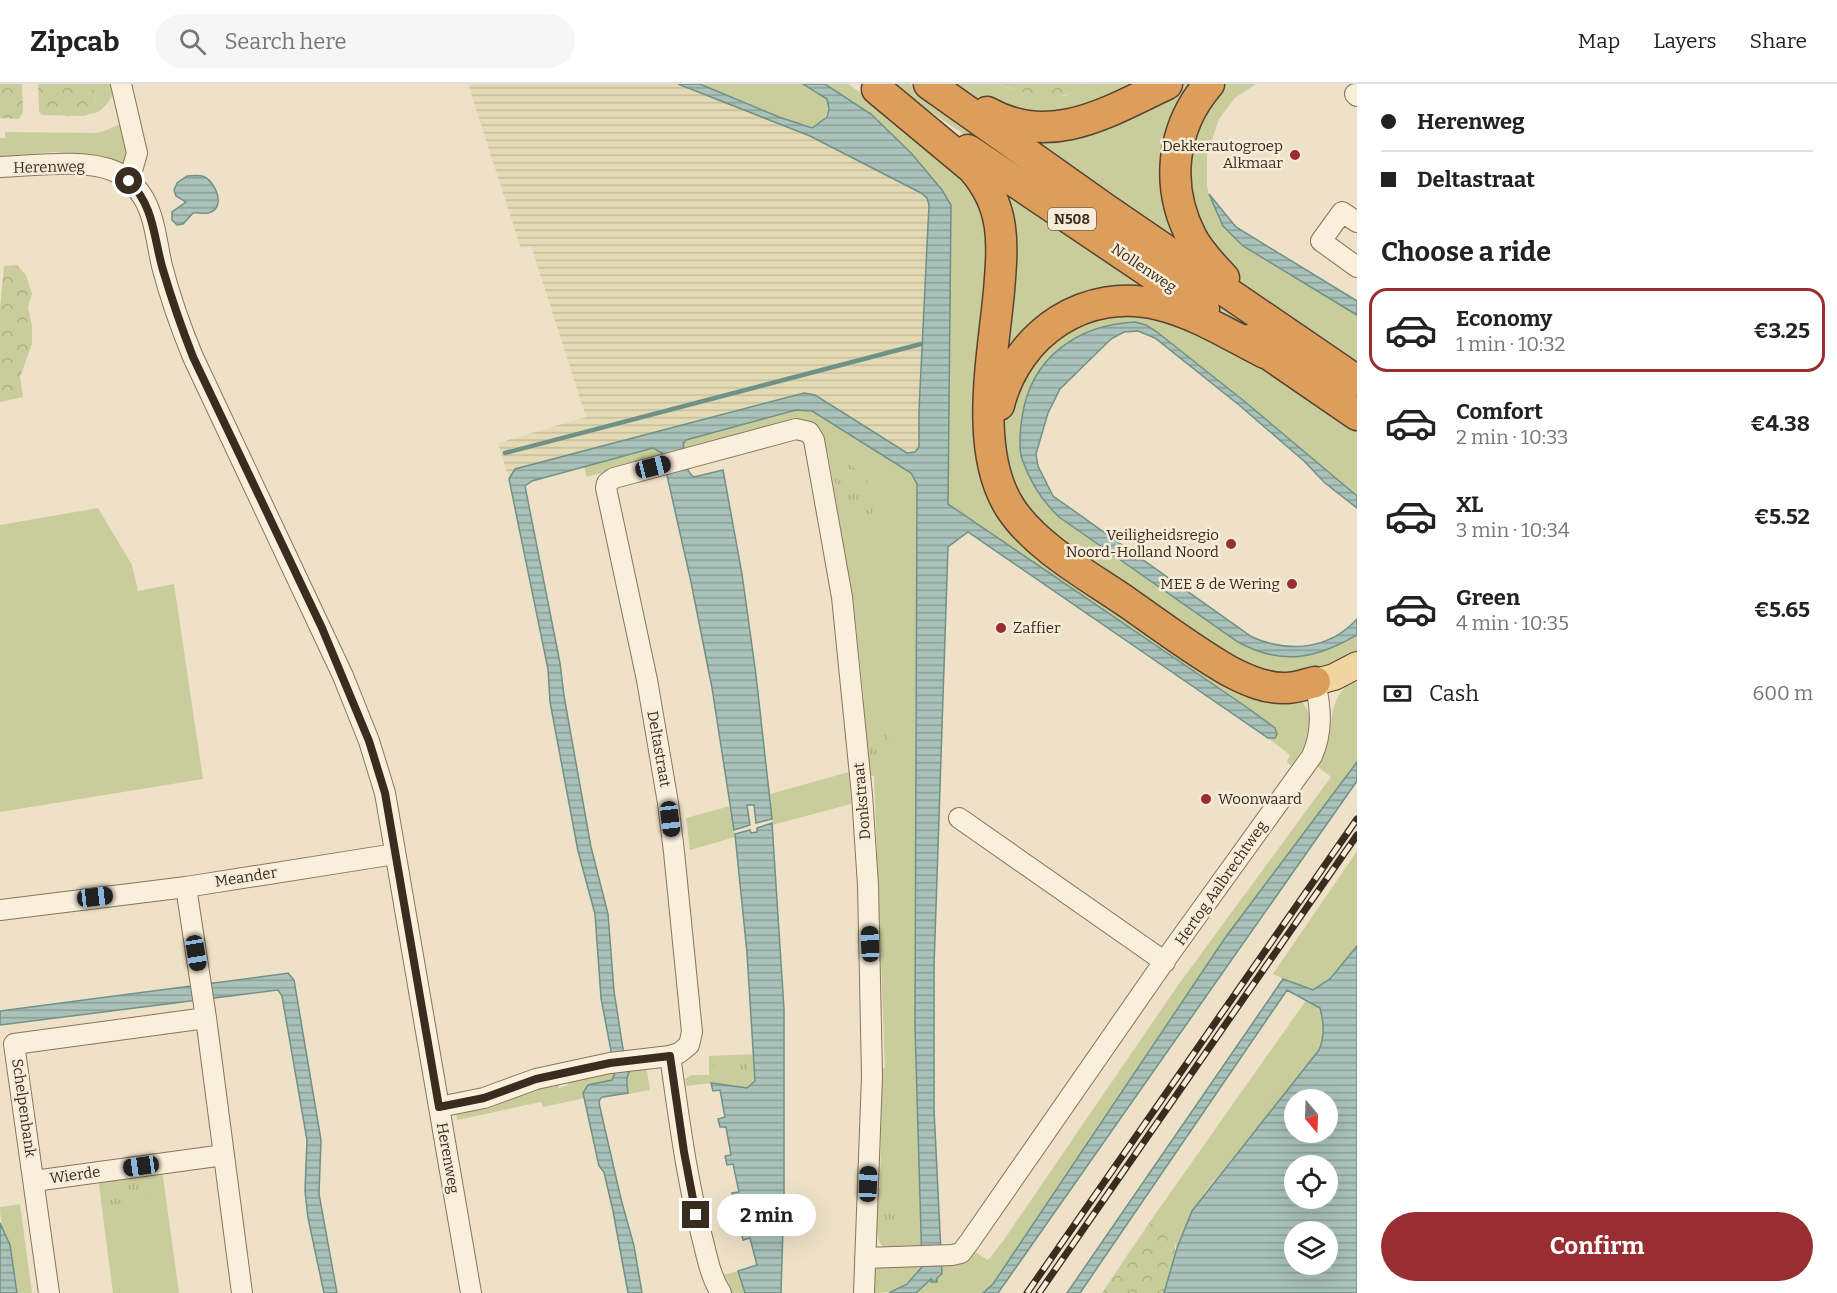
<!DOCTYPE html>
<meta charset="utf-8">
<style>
body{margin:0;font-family:Bitter,serif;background:#f6f6f6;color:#222;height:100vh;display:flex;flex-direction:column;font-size:22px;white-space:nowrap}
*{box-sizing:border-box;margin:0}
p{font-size:20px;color:#767676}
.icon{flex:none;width:33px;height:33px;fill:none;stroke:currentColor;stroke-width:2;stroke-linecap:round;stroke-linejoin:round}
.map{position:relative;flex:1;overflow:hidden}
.details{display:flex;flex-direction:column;background:#fff;width:480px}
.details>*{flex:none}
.banner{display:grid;align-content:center;height:132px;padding:0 24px;background:#fff}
.needle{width:39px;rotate:161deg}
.buttons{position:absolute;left:1284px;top:1005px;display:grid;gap:12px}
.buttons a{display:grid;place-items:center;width:54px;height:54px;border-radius:50%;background:#fff;box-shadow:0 6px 24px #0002;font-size:30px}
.end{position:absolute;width:27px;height:27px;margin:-14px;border:8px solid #3b2c20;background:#fff;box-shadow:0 0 0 3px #fff}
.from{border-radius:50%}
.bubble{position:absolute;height:42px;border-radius:21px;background:#fff;box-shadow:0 6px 24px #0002;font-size:20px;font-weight:700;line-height:42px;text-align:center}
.car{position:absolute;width:18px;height:36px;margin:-18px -9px;border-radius:8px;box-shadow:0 0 4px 2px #0007;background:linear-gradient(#222 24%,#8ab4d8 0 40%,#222 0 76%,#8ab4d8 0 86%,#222 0)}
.banner b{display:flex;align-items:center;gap:21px;height:57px;font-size:22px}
.banner b+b{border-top:2px solid #e0e0e0}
.banner i{width:15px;height:15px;background:#222}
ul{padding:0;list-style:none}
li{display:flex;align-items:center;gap:18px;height:84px;margin:0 12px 9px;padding:0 12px;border:3px solid transparent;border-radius:18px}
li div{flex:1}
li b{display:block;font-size:22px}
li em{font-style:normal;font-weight:700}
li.active{border-color:#992d31}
li>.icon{width:54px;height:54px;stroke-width:1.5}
h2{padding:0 24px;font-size:27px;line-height:72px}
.pay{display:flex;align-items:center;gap:15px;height:66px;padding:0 24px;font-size:22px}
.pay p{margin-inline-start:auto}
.action{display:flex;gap:12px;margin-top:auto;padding:12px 24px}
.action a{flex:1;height:69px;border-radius:36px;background:#992d31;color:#fff;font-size:24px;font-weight:700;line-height:69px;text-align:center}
header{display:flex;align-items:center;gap:36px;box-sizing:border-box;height:84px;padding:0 30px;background:#fff;border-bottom:2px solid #e0e0e0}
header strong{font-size:28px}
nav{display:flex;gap:33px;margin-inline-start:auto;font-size:21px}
.search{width:420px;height:54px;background:#f6f6f6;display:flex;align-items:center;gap:15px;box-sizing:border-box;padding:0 21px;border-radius:33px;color:#767676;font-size:22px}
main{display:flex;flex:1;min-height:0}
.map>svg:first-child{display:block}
.farmland{fill:url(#farmland-rules)}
.grass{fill:#c9cd9b}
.forest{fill:url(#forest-crowns)}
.park{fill:url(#park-tufts)}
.water{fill:url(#water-rules);stroke:#6f9187;stroke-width:1.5;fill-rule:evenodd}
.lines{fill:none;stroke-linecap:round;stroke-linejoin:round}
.stream{stroke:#6f9187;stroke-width:4.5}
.minor-casing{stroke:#8a735d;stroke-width:22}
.major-casing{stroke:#594230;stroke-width:28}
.highway-casing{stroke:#594230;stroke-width:33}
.minor{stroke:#f9efdb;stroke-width:20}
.major{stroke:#f0d5a0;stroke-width:26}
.highway{stroke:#dc9e5a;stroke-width:30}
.rail-casing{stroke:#3b2c20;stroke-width:7}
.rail{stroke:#f6ecd7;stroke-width:4.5;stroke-dasharray:14;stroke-linecap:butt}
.route{stroke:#3b2c20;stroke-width:8}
.poi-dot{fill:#992d31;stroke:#f6ecd7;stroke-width:2}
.labels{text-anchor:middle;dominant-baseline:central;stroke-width:5;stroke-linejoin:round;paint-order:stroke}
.shield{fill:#f6ecd7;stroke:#736657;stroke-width:1.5}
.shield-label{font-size:14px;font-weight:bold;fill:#3b2c20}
.poi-label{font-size:15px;fill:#3b2c20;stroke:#f6ecd7;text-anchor:end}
.street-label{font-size:15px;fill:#3b2c20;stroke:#f6ecd7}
</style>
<header>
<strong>Zipcab</strong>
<div class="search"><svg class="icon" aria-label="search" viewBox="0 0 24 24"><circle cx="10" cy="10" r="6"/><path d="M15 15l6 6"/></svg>Search here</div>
<nav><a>Map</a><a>Layers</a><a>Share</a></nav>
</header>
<main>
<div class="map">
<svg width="1357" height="1209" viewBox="0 0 1357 1209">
<defs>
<pattern id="farmland-rules" width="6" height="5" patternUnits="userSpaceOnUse" patternTransform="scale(1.5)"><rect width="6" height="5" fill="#e4dbb5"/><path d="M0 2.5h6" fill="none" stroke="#c4bc9b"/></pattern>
<pattern id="forest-crowns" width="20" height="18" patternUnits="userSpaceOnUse" patternTransform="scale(1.5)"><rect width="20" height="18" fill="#c9cd9b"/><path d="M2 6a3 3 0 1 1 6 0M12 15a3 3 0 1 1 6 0" fill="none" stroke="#aeb085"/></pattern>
<pattern id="park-tufts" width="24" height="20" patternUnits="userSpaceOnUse" patternTransform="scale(1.5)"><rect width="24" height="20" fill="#c9cd9b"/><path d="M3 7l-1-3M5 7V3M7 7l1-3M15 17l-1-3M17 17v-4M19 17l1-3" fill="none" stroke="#aeb085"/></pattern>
<pattern id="water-rules" width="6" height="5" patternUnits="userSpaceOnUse" patternTransform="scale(1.5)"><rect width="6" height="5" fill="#a9c2ba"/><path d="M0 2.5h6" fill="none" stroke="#8b9e97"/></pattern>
</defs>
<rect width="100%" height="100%" fill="#eee1c8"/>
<path class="farmland" d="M468,0H678L809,52L921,109L927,114L929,121L919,326V363L915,368L907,369L815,311L515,387L512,389L509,395L498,359L586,333L531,162L521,165Z"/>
<path class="grass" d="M93,0H115C113,13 109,20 98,28Z
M700,0H803L827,15C830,31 825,36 812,44L779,33Z
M825,0H848L873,17L987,116L1004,427L1300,615C1321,641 1308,658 1291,682L1287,678L1290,671L1268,654H1275V644L948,420L951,140L942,106L912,70L871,30Z
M890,0H910L1238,229L1294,276Z
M954,0H996L1012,5L1064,12L1092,0H1155L1092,30L1001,29Z
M1181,0H1203L1190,16L1188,161L1024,49Z
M1219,0H1256L1235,14L1219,35L1207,71V102L1210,115L1253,169L1357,231V278L1226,188L1214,175L1181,88L1212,6Z
M118,41L122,42L129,70L125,80L93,71L53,68L0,73V54H5V48L95,49L104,47Z
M993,99L1154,212L1125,210L1007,284Z
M1089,229L1190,236L1306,315L1357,346V412L1244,317L1135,238C1077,241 1030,274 1022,334C1020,347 1018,362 1022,375C1030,398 1042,417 1059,433L1238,558C1282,582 1316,575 1357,551V570C1343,576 1323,589 1309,591C1285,596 1252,583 1231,573L1040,441L1018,409L1005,376L1003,340L1005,323L1017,289Z
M807,325L911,389L917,400L915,943L921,1163C901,1165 877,1174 877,1145L873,1144L875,1104H880L882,997L878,996L879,984H885L874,692H868L860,620L864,616L854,524H849L850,502L828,369L817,344L809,337L798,336L685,366L683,360L686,356L796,326Z
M653,364L660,366L663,372L587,393L584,383Z
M98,424L132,481L138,507L174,500L203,695L0,728V441Z
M1357,593V678L1225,854L993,1200L983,1209H916L928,1196L937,1194L942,1180L972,1166L988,1176L1003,1157L1176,904L1331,693L1314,680C1319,672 1326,663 1328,655C1334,627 1331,611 1357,593Z
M849,688L851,720L772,741L770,710Z
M730,722L735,753L690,766L686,734Z
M1357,767V862L1330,895L1313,906L1294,900L1273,890Z
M1307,915L1320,924C1324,940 1325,951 1319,966L1206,1107L1192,1127L1177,1164C1174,1154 1160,1141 1149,1139Z
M754,970C755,981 759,998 747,1004L711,999L686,1002L685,995L691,991H709V972Z
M646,980L650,1006L628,1010L627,990L632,985Z
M615,986V991L612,996L588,1001L583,1009L585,1014L543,1023L541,1018L457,1036L456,1027L557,997L559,1004L568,1001L567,995Z
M162,1086L179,1209H113L98,1094Z
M20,1120L32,1209H17C17,1179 0,1152 0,1123Z
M922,1181V1183C905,1203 897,1209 871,1209L870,1184Z
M738,1187L745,1209H732L728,1197H722L719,1192Z"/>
<path class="forest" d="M0,0H22L23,28L19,35L0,34Z
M38,0H93L98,28L83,32L42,31L39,28Z
M996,0H1092C1046,22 1041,12 996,0Z
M17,181L26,191L32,210L28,223L32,242V260L20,293L23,313L0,318V225L4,182Z
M1149,1139C1191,1148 1172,1181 1164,1209H1102Z"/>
<path class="park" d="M835,373C848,373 854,388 865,390L869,395L867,398L876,424L871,430C852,434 828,394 831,376Z
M887,644L892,671L868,673L865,647Z
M747,972V992L714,991L713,973Z
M156,1091L159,1114L109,1121L106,1097Z
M882,1108H889L890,1117H896V1136H878V1127H882Z"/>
<path class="water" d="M678,0H700L779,33L812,44L827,33L829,25L827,15L803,0H825L871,30L912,70L942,106L951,121L948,420L1245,622L1275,644L1277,650L1275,654H1268L968,448L948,463L934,883V1025L942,1190L937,1194V1198H931V1195L916,1209H889L907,1200L922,1183L915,943L917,400L911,389L812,327L796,326L686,356L683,360C686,370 684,387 694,393L723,386L742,490L756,591L772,735L756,739L754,721H747L750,741L734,746L712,604L691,498L662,369L653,364L532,397L525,402L560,579L564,612L591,763L608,830L614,907L626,984L631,985C625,993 627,999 628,1009L603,1013L600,1015L599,1019L621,1115L634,1162L642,1209H628L613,1127L604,1088L599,1082L583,1009L588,1001L612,996L615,988L601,914L595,830L578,767L550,618L548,585L509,395L515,385L804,309L815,311L907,369L915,368L919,363V326L929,121L927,114L921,109L810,52Z
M187,92C191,92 197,91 202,92C216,96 227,125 208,129C203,130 198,128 193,129L183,140L177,141L172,136V128L186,118L176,112L174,106L177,99Z
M1209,110L1236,143L1357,217V231L1243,162L1223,142Z
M1135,238L1146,241L1157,248L1244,317L1357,412V424L1325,399L1304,377L1239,321L1155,254L1138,247L1124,248L1111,255L1060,305L1048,329L1036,370L1038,382L1053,412L1252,553C1288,569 1329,566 1357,535V551C1316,575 1282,582 1238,558L1059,433C1042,417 1030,398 1022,375C1018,362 1020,347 1022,334C1030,274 1077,241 1135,238Z
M1357,678V697L998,1209H983L993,1200L1225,854Z
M772,739L784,925V1111L781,1209H745L738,1187L757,1181L750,1154L743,1156L741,1147L748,1145L741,1118L734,1119L732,1109L739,1108L733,1080L727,1081L725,1072L731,1071L726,1043H720L718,1035L725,1033L720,1006L713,1007L711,999L747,1004L755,997L747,869L735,750L750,746L751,749L757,748V744Z
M1357,862V1209H1164L1177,1164L1192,1127L1319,966C1325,951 1324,940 1320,924L1287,906L1080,1209H1067L1283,895L1313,906L1330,895ZM1294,1016H1328V1048H1294ZM1294,1082H1328V1114H1294ZM1294,1148H1328V1180H1294Z
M282,890L288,889L294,896L321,1056L319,1110L337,1209H324L308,1134L305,1107L307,1056L282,912L278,906L0,941V927Z
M0,1139L10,1161L17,1209H0Z"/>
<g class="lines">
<path class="stream" d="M505,369L921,260"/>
<defs>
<path id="minor" d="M121,0L137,69L129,97
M1355,10L1357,12
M0,83C34,82 83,74 114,87C126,92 138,104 144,115C155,134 157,161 162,182C170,213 181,244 193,273L343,592L369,657L385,709L471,1209
M1357,138L1342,128L1321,157L1357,183
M959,734L1165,878
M0,826L186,803
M670,972C679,1033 686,1093 702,1153C707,1172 710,1192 721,1209
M439,1023L484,1014L536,995L610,979L670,972L679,969L689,961L692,948L674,768L668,719L647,596L606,404L607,399L614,394L796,345L809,348L814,356L842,513L862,711L868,801L872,992L864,1209
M34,1097L224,1071
M865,1174L952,1171L961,1169L970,1157L1163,879L1312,672C1323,647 1321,624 1315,598
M49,1209L14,960L206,934
M242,1209L206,934L186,803L395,770"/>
<path id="major" d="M1315,598L1334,593L1357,581"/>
<path id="highway" d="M929,0L1104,124L1357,297
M1209,0C1171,44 1165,103 1192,154C1200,169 1212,181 1224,194
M877,5L972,84C1006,122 1003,159 999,207C993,273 973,368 1011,425C1037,464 1089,492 1128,519C1161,542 1194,567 1229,587C1246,596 1266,605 1286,604C1296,604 1306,600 1315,598
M987,28C1051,64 1108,28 1167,0
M968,66L1204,225
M1248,256L1357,331
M999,321C1017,249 1086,202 1160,221C1197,230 1231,252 1265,269"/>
</defs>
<use href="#minor" class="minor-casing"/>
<use href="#major" class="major-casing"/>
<use href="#highway" class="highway-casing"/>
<use href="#minor" class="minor"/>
<use href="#major" class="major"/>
<use href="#highway" class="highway"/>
<defs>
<path id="rail" d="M1027,1209L1357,735
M1039,1209L1357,751"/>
</defs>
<use href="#rail" class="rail-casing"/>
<use href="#rail" class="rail"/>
</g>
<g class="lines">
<path class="route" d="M129,97C155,124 153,152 163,186C172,216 182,245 193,273L322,544L369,657L385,709L439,1023L484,1014L536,995L610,979L670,972L684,1068L696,1131"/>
</g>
<g class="poi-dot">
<circle cx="1295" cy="71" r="6"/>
<circle cx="1231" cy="460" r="6"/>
<circle cx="1292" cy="500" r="6"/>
<circle cx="1001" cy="544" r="6"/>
<circle cx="1206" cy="715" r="6"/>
</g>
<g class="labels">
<rect class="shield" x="1048" y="124" width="48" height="22" rx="4.5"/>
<g class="shield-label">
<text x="1072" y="135">N508</text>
</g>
<g class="poi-label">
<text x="1283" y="62">Dekkerautogroep<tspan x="1283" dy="17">Alkmaar</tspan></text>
<text x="1219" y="451">Veiligheidsregio<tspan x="1219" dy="17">Noord-Holland Noord</tspan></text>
<text x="1280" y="500">MEE &amp; de Wering</text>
<text x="1013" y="544" text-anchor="start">Zaffier</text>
<text x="1218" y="715" text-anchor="start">Woonwaard</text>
</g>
<g class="street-label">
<text transform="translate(49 83) rotate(-1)">Herenweg</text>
<text transform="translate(1144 184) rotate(34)">Nollenweg</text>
<text transform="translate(659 665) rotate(80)">Deltastraat</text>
<text transform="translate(862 717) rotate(-95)">Donkstraat</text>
<text transform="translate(246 793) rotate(-9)">Meander</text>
<text transform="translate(1221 799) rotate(-55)">Hertog Aalbrechtweg</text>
<text transform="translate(24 1024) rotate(82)">Schelpenbank</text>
<text transform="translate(448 1074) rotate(80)">Herenweg</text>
<text transform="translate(75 1091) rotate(-8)">Wierde</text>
</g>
</g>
</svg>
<div class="buttons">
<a><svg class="needle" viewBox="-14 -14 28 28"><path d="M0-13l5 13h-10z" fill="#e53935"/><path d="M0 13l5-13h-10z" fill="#767676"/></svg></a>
<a><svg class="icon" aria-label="locate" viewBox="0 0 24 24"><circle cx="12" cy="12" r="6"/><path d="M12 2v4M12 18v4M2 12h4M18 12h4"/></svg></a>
<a><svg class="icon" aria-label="layers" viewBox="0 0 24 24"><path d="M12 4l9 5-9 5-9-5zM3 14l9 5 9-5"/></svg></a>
</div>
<i class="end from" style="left:129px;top:97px"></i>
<i class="end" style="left:696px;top:1131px"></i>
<div class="bubble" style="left:717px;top:1110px;width:99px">2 min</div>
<i class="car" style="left:653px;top:383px;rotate:76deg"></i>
<i class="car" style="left:670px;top:735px;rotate:173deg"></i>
<i class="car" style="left:95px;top:813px;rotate:83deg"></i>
<i class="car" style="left:870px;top:860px;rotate:358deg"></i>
<i class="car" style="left:196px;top:869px;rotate:171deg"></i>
<i class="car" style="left:141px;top:1082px;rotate:262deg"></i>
<i class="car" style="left:868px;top:1100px;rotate:2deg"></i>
</div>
<section class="details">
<div class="banner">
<b><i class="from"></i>Herenweg</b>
<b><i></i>Deltastraat</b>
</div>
<h2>Choose a ride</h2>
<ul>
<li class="active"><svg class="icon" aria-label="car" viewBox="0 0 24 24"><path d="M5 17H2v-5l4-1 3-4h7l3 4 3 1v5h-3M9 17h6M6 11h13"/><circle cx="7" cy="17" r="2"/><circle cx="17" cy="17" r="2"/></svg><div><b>Economy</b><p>1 min · 10:32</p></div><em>€3.25</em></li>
<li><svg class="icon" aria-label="car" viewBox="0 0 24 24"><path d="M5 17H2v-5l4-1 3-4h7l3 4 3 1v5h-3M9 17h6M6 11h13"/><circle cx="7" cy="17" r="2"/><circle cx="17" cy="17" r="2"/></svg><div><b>Comfort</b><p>2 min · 10:33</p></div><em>€4.38</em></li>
<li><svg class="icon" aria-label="car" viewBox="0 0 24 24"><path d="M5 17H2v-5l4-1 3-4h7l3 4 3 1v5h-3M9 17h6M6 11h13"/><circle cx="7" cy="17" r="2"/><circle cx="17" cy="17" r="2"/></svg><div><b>XL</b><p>3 min · 10:34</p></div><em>€5.52</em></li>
<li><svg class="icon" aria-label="car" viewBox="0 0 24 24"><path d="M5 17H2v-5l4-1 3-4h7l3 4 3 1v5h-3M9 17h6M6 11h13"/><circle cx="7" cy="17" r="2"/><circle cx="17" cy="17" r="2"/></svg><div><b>Green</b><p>4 min · 10:35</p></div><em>€5.65</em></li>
</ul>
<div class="pay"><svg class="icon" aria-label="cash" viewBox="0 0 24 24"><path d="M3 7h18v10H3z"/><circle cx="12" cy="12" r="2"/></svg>Cash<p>600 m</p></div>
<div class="action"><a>Confirm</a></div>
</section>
</main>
